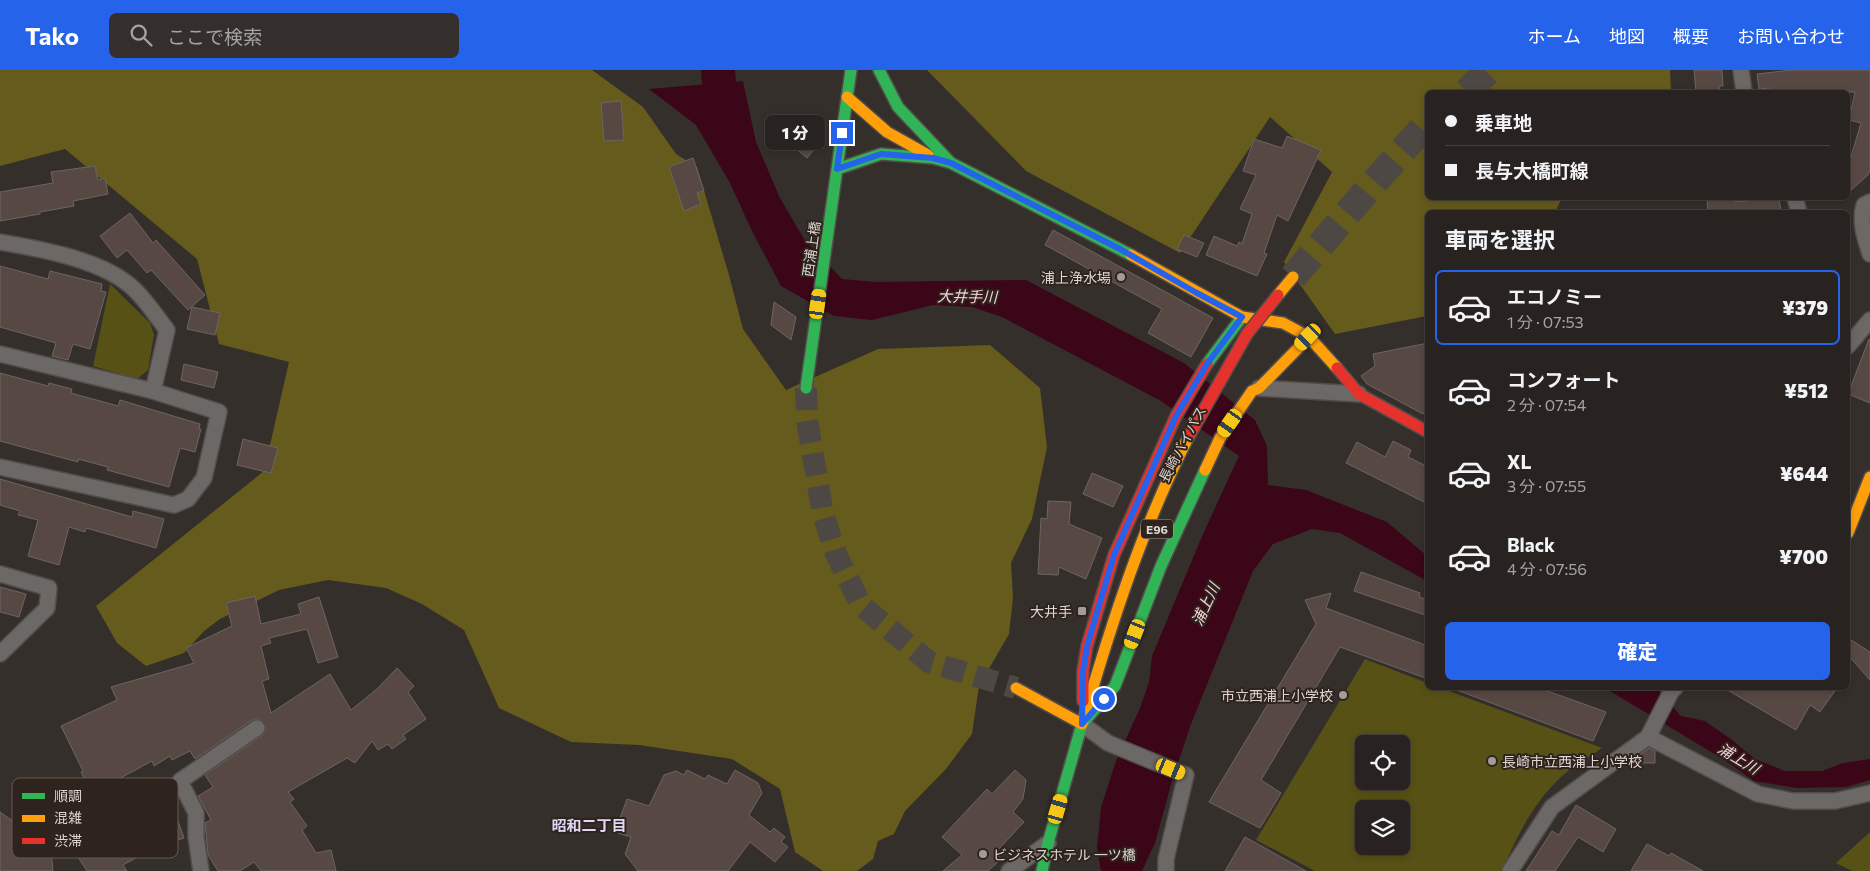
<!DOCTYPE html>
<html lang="ja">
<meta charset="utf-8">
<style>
body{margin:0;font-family:Commissioner,"Noto Sans JP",sans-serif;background:#342f2d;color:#f1f3f6;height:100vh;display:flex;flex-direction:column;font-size:19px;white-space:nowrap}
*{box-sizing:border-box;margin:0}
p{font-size:16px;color:#a5a4a5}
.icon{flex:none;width:28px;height:28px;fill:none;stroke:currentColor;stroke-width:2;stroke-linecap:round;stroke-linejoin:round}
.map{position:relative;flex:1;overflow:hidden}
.sheet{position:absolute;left:1425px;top:140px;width:425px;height:480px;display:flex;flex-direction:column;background:#282320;border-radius:8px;box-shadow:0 2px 8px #0003,0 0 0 1px #44403e}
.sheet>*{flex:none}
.banner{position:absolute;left:1425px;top:20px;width:425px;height:110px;border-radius:8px;box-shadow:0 2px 8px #0003,0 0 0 1px #44403e;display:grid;align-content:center;height:110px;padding:0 20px;background:#282320}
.controls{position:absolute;left:1355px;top:665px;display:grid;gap:10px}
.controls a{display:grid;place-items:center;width:55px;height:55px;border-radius:8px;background:#282320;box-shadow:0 2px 8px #0003,0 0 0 1px #44403e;font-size:25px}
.end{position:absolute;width:22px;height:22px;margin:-11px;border:6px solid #2563eb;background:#fff;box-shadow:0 0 0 2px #fff}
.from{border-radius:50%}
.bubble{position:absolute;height:35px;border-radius:8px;background:#282320;box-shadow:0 2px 8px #0003,0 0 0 1px #44403e;font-size:16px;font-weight:800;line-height:35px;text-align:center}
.car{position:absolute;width:15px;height:30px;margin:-15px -8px;border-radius:6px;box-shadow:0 0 4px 1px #0007;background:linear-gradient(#f5c518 24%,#345 0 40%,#f5c518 0 76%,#345 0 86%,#f5c518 0)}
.banner b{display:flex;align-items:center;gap:18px;height:48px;font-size:19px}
.banner b+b{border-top:1px solid #44403e}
.banner i{width:12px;height:12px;background:#f1f3f6}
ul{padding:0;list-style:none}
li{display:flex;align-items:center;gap:15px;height:75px;margin:0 10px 8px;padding:0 10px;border:2px solid transparent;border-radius:8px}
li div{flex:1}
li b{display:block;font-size:19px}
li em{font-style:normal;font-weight:800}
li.active{border-color:#2563eb}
li>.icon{width:45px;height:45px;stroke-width:1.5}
h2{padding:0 20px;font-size:22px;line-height:60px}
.action{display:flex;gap:10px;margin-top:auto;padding:10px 20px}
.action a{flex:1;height:58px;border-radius:8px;background:#2563eb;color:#fff;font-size:20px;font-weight:800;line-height:58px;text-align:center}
header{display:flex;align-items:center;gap:30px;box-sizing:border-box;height:70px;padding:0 25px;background:#2563eb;color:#fff}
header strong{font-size:24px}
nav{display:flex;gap:28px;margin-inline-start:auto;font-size:18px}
.search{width:350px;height:45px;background:#342f2d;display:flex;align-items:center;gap:12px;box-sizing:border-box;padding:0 18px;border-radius:8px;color:#a5a4a5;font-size:19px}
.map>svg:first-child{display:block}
.green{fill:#585115;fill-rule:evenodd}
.forest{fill:#645b1c}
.water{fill:#3c0619}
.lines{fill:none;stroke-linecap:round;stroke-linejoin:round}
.river{stroke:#3c0619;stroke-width:34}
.building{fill:#584844;stroke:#6b6663}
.secondary-tunnel{stroke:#4e4844;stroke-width:22;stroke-dasharray:22 11;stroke-linecap:butt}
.highway-tunnel{stroke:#4e4844;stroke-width:28;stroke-dasharray:28 14;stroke-linecap:butt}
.street-casing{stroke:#524d4a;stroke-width:18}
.fast-casing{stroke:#524d4a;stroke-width:14}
.slow-casing{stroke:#524d4a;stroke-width:14}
.jam-casing{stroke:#524d4a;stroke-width:14}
.street{stroke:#6c6865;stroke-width:15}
.fast{stroke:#30b455;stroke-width:11}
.slow{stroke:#ff9f0a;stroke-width:11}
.jam{stroke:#e5322d;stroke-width:11}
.jam-bridge-casing{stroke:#524d4a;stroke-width:14;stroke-linecap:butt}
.jam-bridge{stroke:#e5322d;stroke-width:11}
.route{stroke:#2563eb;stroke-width:6}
.poi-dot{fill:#a39c98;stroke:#2f241d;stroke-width:2}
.labels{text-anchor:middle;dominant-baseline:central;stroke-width:4;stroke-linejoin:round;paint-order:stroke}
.shield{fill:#2f241d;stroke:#aaa19c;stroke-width:1}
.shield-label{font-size:12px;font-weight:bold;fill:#ded6d2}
.street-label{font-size:14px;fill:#ded6d2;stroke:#2f241d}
.poi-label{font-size:14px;fill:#ded6d2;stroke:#2f241d;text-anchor:end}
.water-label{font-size:15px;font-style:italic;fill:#fbd1d9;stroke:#2f241d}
.neighbourhood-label{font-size:15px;font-weight:bold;fill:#ded8f5;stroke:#2f241d}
.key{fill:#2f241d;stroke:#645953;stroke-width:1}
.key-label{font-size:14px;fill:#ded6d2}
</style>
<header>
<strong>Tako</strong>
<div class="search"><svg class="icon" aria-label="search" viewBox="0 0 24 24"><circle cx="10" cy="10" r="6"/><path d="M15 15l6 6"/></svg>ここで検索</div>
<nav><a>ホーム</a><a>地図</a><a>概要</a><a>お問い合わせ</a></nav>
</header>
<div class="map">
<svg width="1870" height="801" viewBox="0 0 1870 801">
<rect width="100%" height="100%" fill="#352f2b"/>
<path class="green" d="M110,214L150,253L154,265L148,300L137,309L93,296Z
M1365,589L1427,613L1428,618H1441L1602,678C1589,687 1573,696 1561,707C1534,732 1518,764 1503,798L1500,801H1315L1256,770ZM1364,674H1401V711H1364ZM1364,739H1401V776H1364Z
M1870,762V801H1852L1836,793Z"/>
<path class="forest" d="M0,0H592L643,37L676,84L697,97L729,205L743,259L786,320L878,279L990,275L1040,318L1047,377L1032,449L1011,493L1013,528L1009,564L979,616L972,664L946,699L905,741L894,764L878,771L873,789L857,801H823L795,782L780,719L732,689L639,675L571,672L499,638L464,560L422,534L386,518L328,510L279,520L220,549L204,561L184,583L146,596L117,573L96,536L264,401L289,292L219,274L197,189L65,79L0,96Z
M927,0H1670L1671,22H1428V128H1562L1555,142H1428L1427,246L1335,264L1284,192L1332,102L1270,47L1180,183L1026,101Z"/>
<path class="water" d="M743,11L756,72L780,128L804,169L842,209L876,212L1026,210L1184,293L1255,350L1267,376L1268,415L1306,420L1387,452L1427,486V511L1340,463L1312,459L1273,474L1253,501L1191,654L1172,711L1155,773L1142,801H1101L1097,778L1101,737L1116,691L1140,638L1149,612L1152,586L1203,464L1239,386L1161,331L1002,247L972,237L933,235L872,250L834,246L781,216L751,159L730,113L696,55L649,19Z
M1605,618H1656L1681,646L1705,651L1732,670L1755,689L1785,701H1822L1843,693L1870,689V710L1846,717L1797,718L1754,711L1726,691Z"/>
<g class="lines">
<path class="river" d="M718,0L720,27L731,58"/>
</g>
<path class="building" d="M1694,0H1722L1723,16H1719L1720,22H1696Z
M1792,0H1870V100L1868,105L1851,120L1848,97L1861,53L1849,50L1855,22H1770L1769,18L1759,19L1757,4Z
M621,31L624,70L604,71L601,33Z
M789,52L817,76L807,88L779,64Z
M1287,66L1321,80L1288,151L1277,145L1264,183L1267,184L1257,206L1206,185L1214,166L1237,176L1239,172L1242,174L1252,144L1240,139L1256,105L1243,101L1254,69L1282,78Z
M693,88L704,121L697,123L701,134L684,141L669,97Z
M95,96L98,110L105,108L108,124L73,131L74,136L40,142V144L0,151V122L53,113L51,102Z
M1707,128H1735V132L1779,128L1781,142H1708Z
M130,143L153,173L156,170L205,225L188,240L151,200L147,203L127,180L117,188L100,166Z
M1053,160L1213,248L1191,287L1148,263L1162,239L1045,175Z
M1184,165L1204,173L1197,187L1177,179Z
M0,196L48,209L50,201L102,214L101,221L106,222L90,279L73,274L68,290L52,286L56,273L0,257Z
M774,232L796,247L791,270L771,255Z
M192,237L220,243L215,265L187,259Z
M1869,269H1870V333L1848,324Z
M1428,273V336L1423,344L1367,314L1361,306L1375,296L1373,284Z
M184,294L218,302L214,318L181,310Z
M0,303L48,316L49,313L72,319L71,323L118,336L120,330L200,354L199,359H201L195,382L180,378L169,417L107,400L108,397L78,389V392L0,371Z
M243,369L278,378L271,403L237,395Z
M1393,371L1411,380L1408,387L1428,397V434L1346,393L1357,372L1385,387Z
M1092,403L1123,416L1113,437L1083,424Z
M0,409L132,447L133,441L164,449L156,478L86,458L85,462L69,457L59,495L28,486L38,450L18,445L20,441L0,435Z
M1048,431L1071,432L1069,454L1102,468L1086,509L1059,497L1058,505L1038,504L1041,448L1047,449Z
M1361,502L1420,523L1419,527L1428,530V546L1354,521Z
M0,517L26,524L19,547L0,542Z
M1331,523L1326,538L1428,576V609L1340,577L1261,710L1281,723L1260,758L1209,732L1316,554L1305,530Z
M255,526L261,554L301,544L298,534L319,527L338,587L318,593L307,559L269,568L271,573L261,576L269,609L262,611L271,643L330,604L351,640L377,619L397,598L414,616L408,622L426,649L403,665L406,669L392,679L388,674L378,680L372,671L355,693L347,688L288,722L294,729L290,732L307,756L302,760L316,783L331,780L336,801H261L254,792L240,801H218L208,785L205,753L211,750L198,726L213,717L205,705L263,665L266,658L261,650L257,649L252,650L195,689L190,681L172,690L170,686L154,696L152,691L113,712L115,718L94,729L81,702L83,701L61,656L117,630L111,617L194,593L186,578L232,556L226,533Z
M1848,568L1870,582V610L1848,585Z
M1454,618H1539L1606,642L1593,671L1454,619Z
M1724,618H1837L1820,642L1810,635L1796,660Z
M1649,678L1655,681V693H1639V685Z
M687,700L705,709L708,705L727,714L735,700L758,713L762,723L749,745L770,762L774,758L785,767L781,772L788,777L775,792L750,772L728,801H638L625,784L631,767L615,762L627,729L649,736L664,705L676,701L684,705Z
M1015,700L1026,710L1023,729L1013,742L1024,752L996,782L1001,789L988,801H943L962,785L942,767L987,719L992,724Z
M170,719L178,735L173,737L184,768L150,780L123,795L127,801H87L72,778L112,751Z
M1576,735L1616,759L1603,782L1578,767L1555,801H1526L1552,761L1559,765Z
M0,742L27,761L16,775L50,772L53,801H0Z
M1245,767L1306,801H1225Z
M1647,774L1669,786L1671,783L1703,801H1631Z"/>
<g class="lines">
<path class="secondary-tunnel" d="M806,318L807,350L823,444L836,484L861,535L929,592L1016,618"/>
<path class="highway-tunnel" d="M1467,22L1489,0
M1293,207L1370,117L1428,52"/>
<defs>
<path id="street" d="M1741,0L1744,22
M1795,128L1799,142
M1870,132L1864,135C1859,152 1865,168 1870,184
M0,172C41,179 106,190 136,221C147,232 157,247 167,260L153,321
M1848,276L1870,250
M0,284L153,321L219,342L204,408L188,429L174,435L0,397
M1259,318L1359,324
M0,504L49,518L47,538L0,584
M1082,654L1108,673L1186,705L1166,789V801
M1648,667L1758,724L1793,731H1835L1870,723
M201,801L196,767V743L180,711L257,658
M1009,801L1048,773
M1510,801L1552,737L1648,667L1672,620L1675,618"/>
<path id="fast" d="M879,0L898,37L951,93
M837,99L881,84L933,88L951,93L1131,185
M1207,294L1242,247
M806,318L851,0
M1083,653L1115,616L1161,496L1205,400
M1042,801L1048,773L1082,654"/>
<path id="slow" d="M847,27L887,62L928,85
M1131,185L1242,247L1283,253L1309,267L1337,298
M1278,225L1293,207
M1205,400L1220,368L1252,321L1259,318L1309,267
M1848,463L1870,407
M1016,618L1082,654
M1082,654C1111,555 1142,457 1189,366"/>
<path id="jam" d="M1337,298L1359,324L1428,362
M1189,366L1247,264
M1083,631V601L1087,576L1114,485L1176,346"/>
</defs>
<use href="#street" class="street-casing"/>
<use href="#fast" class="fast-casing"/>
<use href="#slow" class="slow-casing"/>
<use href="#jam" class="jam-casing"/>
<use href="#street" class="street"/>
<use href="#fast" class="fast"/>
<use href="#slow" class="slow"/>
<use href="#jam" class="jam"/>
<defs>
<path id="jam-bridge" d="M1247,264L1278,225
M1176,346L1207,294"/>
</defs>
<use href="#jam-bridge" class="jam-bridge-casing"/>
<use href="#jam-bridge" class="jam-bridge"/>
</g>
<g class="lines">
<path class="route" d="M842,63L837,99L881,84L933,88L951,93L1120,179L1195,222L1242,247L1207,294L1176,346L1114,485L1087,576L1083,601L1082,654L1104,629"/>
</g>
<g class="poi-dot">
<circle cx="1121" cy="207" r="5"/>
<rect x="1077" y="536" width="10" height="10" rx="2.5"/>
<circle cx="1343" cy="625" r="5"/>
<circle cx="1492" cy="691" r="5"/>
<circle cx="983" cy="784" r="5"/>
</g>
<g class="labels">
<rect class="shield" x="1141" y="449.5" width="32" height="19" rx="4"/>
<g class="shield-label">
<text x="1157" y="459">E96</text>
</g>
<g class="street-label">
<text transform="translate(811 179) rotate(-82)">西浦上橋</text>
<text transform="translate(1182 374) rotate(-62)">長崎バイパス</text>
</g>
<g class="poi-label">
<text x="1111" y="207">浦上浄水場</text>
<text x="1072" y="541">大井手</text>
<text x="1333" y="625">市立西浦上小学校</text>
<text x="1502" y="691" text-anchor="start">長崎市立西浦上小学校</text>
<text x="993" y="784" text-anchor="start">ビジネスホテル 一ツ橋</text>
</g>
<g class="water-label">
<text transform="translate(967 226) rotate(1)">大井手川</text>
<text transform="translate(1205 534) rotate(-65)">浦上川</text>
<text transform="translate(1739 688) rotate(31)">浦上川</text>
</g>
<g class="neighbourhood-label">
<text x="589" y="755">昭和二丁目</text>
</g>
</g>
<rect x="12" y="708" width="166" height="80" rx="8" class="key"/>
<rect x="22" y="723" width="23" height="6" fill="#30b455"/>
<rect x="22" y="745" width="23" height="7" fill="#ff9f0a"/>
<rect x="22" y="768" width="23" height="6" fill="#e5322d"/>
<g class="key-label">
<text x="54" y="731">順調</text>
<text x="54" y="753">混雑</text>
<text x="54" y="776">渋滞</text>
</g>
</svg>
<div class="controls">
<a><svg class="icon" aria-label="locate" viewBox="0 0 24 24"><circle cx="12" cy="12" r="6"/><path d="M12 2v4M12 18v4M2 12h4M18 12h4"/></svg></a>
<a><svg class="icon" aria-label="layers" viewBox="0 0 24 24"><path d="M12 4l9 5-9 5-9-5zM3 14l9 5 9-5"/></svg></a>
</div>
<i class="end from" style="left:1104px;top:629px"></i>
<i class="end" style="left:842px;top:63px"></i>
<div class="bubble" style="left:765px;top:45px;width:60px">1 分</div>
<i class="car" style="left:818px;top:234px;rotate:8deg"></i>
<i class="car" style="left:1308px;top:267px;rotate:224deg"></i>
<i class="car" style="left:1230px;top:353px;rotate:215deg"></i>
<i class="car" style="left:1135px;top:564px;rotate:201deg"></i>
<i class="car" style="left:1171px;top:699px;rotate:112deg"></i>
<i class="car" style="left:1058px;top:739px;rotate:16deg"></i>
<div class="banner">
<b><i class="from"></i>乗車地</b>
<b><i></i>長与大橋町線</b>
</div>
<section class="sheet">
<h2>車両を選択</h2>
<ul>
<li class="active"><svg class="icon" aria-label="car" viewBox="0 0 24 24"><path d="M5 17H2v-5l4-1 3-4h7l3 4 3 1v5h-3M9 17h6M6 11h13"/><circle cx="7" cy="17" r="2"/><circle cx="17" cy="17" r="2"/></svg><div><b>エコノミー</b><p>1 分 · 07:53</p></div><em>¥379</em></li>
<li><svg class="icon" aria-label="car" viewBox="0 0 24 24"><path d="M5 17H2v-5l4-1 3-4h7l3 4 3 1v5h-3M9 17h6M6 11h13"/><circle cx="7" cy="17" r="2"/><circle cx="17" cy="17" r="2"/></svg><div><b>コンフォート</b><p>2 分 · 07:54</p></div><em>¥512</em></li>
<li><svg class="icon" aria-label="car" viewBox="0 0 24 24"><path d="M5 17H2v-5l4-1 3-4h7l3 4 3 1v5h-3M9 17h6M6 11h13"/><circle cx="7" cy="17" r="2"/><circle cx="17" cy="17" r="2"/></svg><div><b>XL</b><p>3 分 · 07:55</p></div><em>¥644</em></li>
<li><svg class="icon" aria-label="car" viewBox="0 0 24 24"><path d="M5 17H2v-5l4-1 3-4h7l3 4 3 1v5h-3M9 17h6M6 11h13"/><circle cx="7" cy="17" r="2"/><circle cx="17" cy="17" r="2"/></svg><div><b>Black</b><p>4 分 · 07:56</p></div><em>¥700</em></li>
</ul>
<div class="action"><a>確定</a></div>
</section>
</div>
